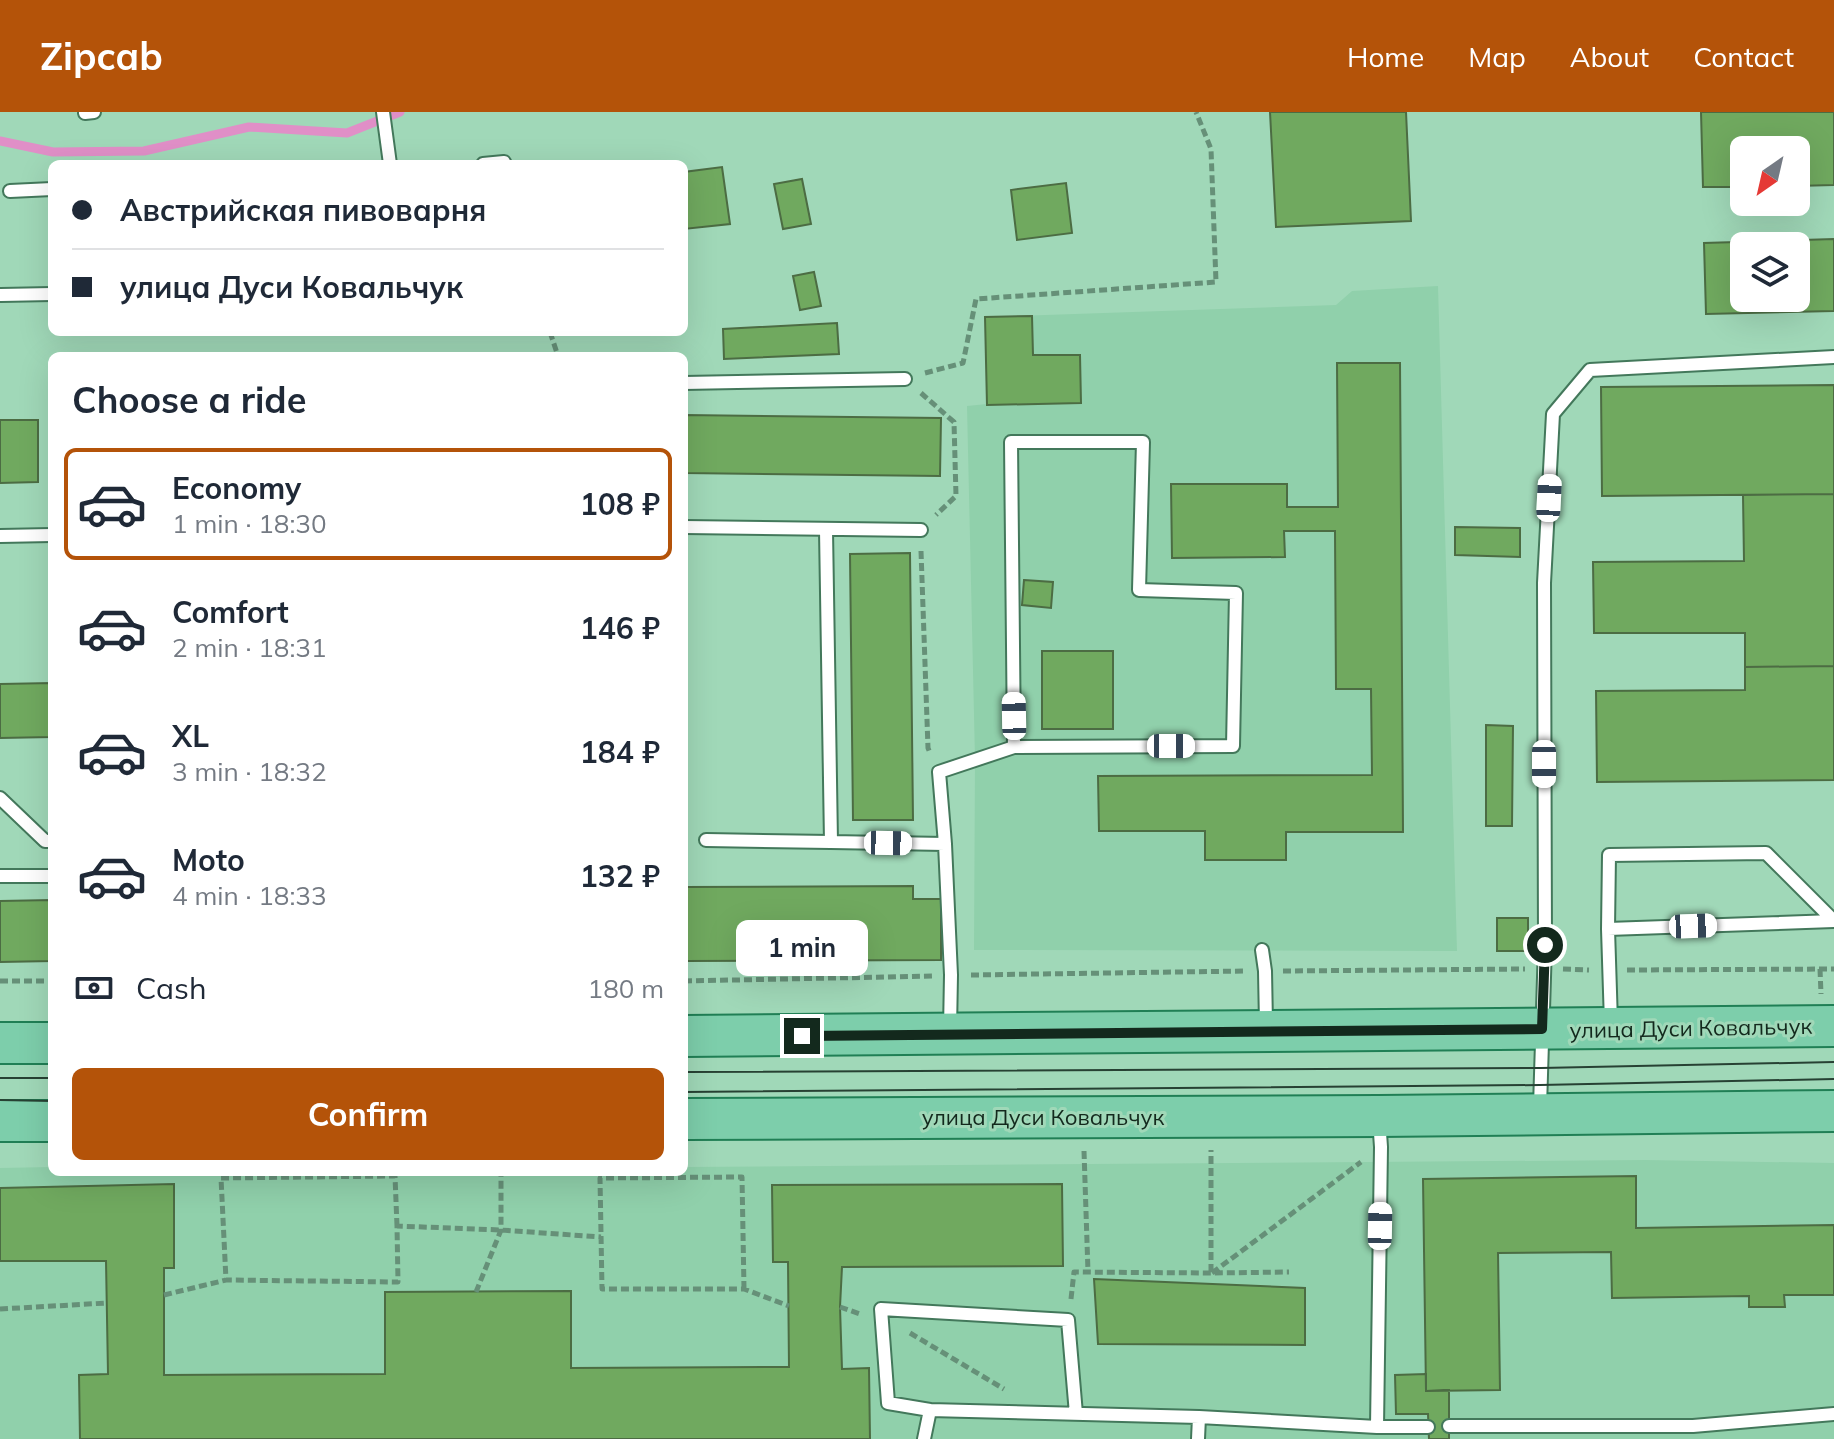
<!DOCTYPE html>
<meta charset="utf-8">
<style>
body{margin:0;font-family:Mulish,sans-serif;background:#f2f2f3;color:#1f2937;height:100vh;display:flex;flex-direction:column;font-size:30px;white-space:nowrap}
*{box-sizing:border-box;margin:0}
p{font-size:26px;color:#747a83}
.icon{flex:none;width:44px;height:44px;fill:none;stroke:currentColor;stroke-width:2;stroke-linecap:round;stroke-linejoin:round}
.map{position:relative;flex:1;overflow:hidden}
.panel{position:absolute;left:48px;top:240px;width:640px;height:824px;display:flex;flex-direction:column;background:#fff;border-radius:12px;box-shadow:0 8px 32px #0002}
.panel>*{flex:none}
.guide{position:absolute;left:48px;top:48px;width:640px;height:176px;border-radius:12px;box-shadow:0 8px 32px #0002;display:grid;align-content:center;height:176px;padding:0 24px;background:#fff}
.needle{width:52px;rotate:214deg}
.controls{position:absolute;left:1730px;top:24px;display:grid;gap:16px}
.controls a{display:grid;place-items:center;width:80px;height:80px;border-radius:12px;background:#fff;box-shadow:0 8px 32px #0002;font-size:40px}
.end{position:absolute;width:36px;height:36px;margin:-18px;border:10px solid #13291d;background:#fff;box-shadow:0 0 0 4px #fff}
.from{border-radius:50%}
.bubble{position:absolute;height:56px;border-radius:12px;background:#fff;box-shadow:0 8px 32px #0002;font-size:26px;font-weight:700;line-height:56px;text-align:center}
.car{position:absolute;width:24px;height:48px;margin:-24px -12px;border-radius:10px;box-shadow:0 0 6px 2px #0007;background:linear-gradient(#fff 24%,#345 0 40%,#fff 0 76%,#345 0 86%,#fff 0)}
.guide b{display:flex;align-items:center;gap:28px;height:76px;font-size:30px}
.guide b+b{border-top:2px solid #e0e1e3}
.guide i{width:20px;height:20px;background:#1f2937}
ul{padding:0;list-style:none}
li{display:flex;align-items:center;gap:24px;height:112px;margin:0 16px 12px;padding:0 8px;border:4px solid transparent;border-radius:12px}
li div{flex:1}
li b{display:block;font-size:30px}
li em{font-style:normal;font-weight:700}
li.selected{border-color:#b45309}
li>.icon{width:72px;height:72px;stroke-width:1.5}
h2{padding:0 24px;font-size:36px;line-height:96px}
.pay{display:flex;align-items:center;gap:20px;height:88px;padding:0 24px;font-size:30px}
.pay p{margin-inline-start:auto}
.action{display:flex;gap:16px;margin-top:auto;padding:16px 24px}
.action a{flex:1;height:92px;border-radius:12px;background:#b45309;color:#fff;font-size:32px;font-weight:700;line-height:92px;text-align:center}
header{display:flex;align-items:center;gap:48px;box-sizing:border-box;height:112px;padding:0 40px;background:#b45309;color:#fff}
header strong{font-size:38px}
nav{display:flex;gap:44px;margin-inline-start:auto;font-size:28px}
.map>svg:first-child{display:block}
.built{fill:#90d0ab}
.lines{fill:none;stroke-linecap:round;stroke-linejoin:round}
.stream{stroke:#e08fc7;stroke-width:9}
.building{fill:#70a95f;stroke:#4c6c43;stroke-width:2;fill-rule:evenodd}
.service-casing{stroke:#43785b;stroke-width:16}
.primary-casing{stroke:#207f55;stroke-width:44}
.path{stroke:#669078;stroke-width:5;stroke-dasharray:8 4;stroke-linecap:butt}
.service{stroke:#fff;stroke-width:12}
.primary{stroke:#7dceab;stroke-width:40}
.tram{stroke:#274133;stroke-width:2}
.route{stroke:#13291d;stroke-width:10}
.labels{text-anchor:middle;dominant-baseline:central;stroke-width:6;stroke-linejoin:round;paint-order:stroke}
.street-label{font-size:22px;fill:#13291d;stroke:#a0d8b8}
</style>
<header>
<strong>Zipcab</strong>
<nav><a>Home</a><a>Map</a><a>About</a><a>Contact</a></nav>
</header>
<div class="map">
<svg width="1834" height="1327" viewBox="0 0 1834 1327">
<rect width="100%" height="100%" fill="#a0d8b8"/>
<path class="built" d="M1438,174L1457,839L974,838L975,647L967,294L987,292L985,205L1336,193L1352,179Z
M1645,1048L1834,1051V1327H0V1056L52,1055V1060H684V1055Z"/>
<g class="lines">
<path class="stream" d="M0,29L53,40L144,39L249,15L347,21L400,0"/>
</g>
<path class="building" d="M1270,0H1406L1411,109L1276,115Z
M1701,0H1834V73L1796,74V38H1744V75H1703Z
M722,55L730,112L684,117V60Z
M802,67L811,112L783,117L774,72Z
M1066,71L1072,121L1017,128L1011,78Z
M1834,127V199L1706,202L1704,131ZM1744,134H1796V186H1744Z
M814,160L821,194L800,198L793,164Z
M1032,204L1033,243H1080L1081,291L987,293L985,205Z
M837,211L839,242L724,247L723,217Z
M1337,251H1400L1403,720H1286V748H1205V719H1099L1098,664L1372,663L1371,577H1336L1335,419H1284L1285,445L1172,446L1171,372H1287V395H1338Z
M1834,273V382L1602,384L1601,275Z
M684,303L941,306L940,364L684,361Z
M0,308H38V370L0,371Z
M1834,382V554L1745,555V521H1594L1593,450L1744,449L1743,383Z
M1455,415L1520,416V445L1455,443Z
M910,441L913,708H853L850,442Z
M1024,468L1053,470L1051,496L1022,493Z
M1042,539H1113V617H1042Z
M1834,554V668L1597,670L1596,579L1745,578V555Z
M52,571V625L0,626V572Z
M1486,613L1513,614L1512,714H1486Z
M913,774V787H941V848L684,849V775Z
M52,788V849L0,850V789Z
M1497,806H1528V839H1497Z
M1636,1064V1116L1834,1113V1183H1784L1785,1195H1749V1184L1612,1186L1611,1140L1498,1141L1500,1278L1426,1279L1423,1067Z
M174,1072V1156H164V1263L385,1262V1180L571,1179V1256L789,1255L788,1150H773L772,1073L1062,1072L1063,1154L842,1155L840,1195L842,1257L869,1256L870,1327H80L79,1263L108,1262L106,1149H0V1076Z
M1094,1167L1305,1176V1233L1098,1232Z
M1426,1262V1279L1449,1278V1327H1429L1428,1302H1396L1395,1263Z"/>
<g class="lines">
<defs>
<path id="service" d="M383,0L390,52
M85,1L94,0
M483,52L504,50L505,52
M10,79L52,77
M1,183L52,182
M684,271L905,267
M684,415L921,418
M826,418L831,730L945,732L951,863L950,918
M0,424L52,423
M0,686L45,729H52
M706,728L831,730
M945,732L939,660L1014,635L1011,330H1143L1139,478L1236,481L1233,634L1014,635
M0,764H52
M1608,817L1834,809
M1262,838L1265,859L1266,912
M1611,911L1608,817L1609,743L1766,741L1834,809
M1540,995L1545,833L1544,471L1553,302L1590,258L1834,245
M930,1298L888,1291L881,1197L1068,1208L1076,1302
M1449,1314H1693L1834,1302
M1377,1315L1381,1035L1379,1007
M924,1327L930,1298L1199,1305L1377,1315H1428
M1198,1327L1199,1305"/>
<path id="primary" d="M684,924L1834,914
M0,931H52
M684,1007L1379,1004L1834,999
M0,1009H52"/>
</defs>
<use href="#service" class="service-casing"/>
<use href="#primary" class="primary-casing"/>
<path class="path" d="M550,220L558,244
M925,261L963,251L976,187L1216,170L1211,37L1196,0
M921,281L954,310L956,384L936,403
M921,439L928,636L930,641
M1563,857L1589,858
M1820,857L1821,882
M1627,858L1834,857
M1283,859L1525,857
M971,863L1245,859
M0,869H52
M684,869L933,864
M1084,1039L1088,1160
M397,1114L395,1064L221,1066L226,1168L398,1170L397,1114L501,1118L601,1125
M1211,1160V1038
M1212,1161L1361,1050
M744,1177L742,1065L600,1066L602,1177H744L789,1194
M476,1180L501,1118V1060
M164,1183L226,1168
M1071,1187L1074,1160L1211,1161L1289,1160
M840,1195L860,1202
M0,1197L107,1191
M910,1221L1004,1277"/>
<use href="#service" class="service"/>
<use href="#primary" class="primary"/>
<path class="tram" d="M684,960L1541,956L1834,950
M0,966H52
M684,980L1540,973L1834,967
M0,988L52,989"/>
</g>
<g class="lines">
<path class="route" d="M802,924L1542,917L1545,833"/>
</g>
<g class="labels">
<g class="street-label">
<text transform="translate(1691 916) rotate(-1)">улица Дуси Ковальчук</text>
<text x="1043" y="1005">улица Дуси Ковальчук</text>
</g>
</g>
</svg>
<div class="controls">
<a><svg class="needle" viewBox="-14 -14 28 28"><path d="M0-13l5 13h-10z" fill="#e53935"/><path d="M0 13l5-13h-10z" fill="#747a83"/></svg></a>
<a><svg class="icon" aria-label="layers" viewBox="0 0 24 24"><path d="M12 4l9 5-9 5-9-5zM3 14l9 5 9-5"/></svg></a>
</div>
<i class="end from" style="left:1545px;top:833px"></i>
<i class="end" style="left:802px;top:924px"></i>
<div class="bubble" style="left:736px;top:808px;width:132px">1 min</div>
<i class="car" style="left:1549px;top:386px;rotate:3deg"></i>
<i class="car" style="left:1014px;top:604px;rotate:359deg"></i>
<i class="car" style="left:1171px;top:634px;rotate:90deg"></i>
<i class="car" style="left:1544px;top:652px;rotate:180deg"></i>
<i class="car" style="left:888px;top:731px;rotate:91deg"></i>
<i class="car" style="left:1693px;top:814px;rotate:88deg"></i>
<i class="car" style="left:1380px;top:1114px;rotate:1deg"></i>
<div class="guide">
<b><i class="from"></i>Австрийская пивоварня</b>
<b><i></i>улица Дуси Ковальчук</b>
</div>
<section class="panel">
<h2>Choose a ride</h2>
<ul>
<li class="selected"><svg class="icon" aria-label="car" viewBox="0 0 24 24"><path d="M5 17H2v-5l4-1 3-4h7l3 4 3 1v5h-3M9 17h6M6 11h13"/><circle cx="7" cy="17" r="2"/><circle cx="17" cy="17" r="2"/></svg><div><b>Economy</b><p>1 min · 18:30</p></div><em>108 ₽</em></li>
<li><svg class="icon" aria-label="car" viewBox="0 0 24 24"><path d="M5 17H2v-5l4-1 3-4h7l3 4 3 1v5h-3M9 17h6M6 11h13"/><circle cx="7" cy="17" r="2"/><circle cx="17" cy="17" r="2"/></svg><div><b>Comfort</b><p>2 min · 18:31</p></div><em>146 ₽</em></li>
<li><svg class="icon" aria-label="car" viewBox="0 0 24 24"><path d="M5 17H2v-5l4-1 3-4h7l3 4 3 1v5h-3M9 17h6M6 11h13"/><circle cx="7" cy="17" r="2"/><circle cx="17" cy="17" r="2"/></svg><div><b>XL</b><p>3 min · 18:32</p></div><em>184 ₽</em></li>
<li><svg class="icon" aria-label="car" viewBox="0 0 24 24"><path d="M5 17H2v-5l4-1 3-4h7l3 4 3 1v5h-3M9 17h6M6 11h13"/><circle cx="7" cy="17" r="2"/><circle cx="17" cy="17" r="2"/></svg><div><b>Moto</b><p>4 min · 18:33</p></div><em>132 ₽</em></li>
</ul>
<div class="pay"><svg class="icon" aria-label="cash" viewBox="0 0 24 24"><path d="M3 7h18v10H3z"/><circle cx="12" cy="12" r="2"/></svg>Cash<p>180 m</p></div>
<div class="action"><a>Confirm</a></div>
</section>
</div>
